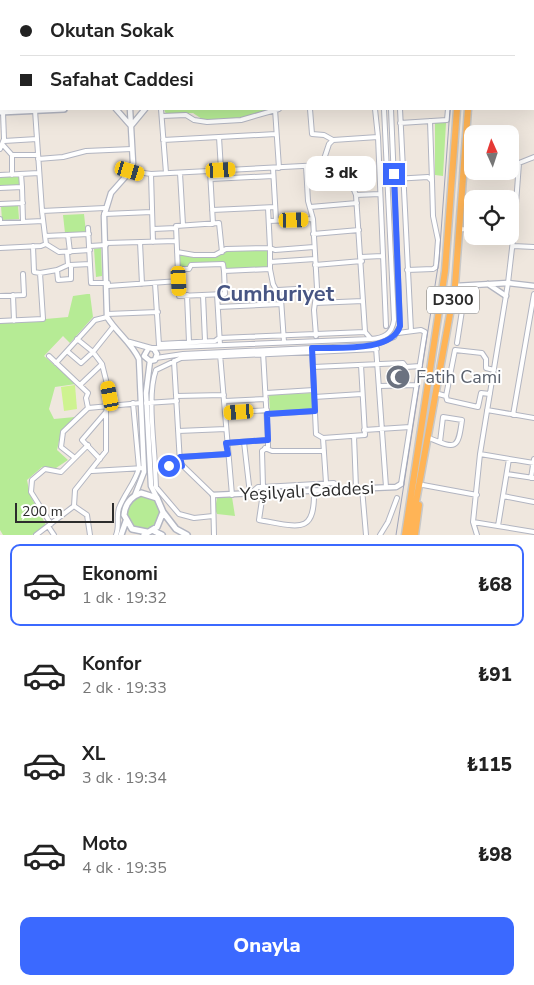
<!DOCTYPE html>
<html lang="tr">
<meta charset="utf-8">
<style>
body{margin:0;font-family:"Nunito Sans",sans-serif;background:#f2f2f2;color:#222;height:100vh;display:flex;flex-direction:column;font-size:19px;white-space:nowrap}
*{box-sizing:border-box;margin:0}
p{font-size:16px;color:#767676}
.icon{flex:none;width:28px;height:28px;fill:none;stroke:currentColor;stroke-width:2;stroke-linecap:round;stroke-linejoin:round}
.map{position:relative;height:535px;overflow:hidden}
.drawer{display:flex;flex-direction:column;background:#fff;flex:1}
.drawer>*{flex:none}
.guide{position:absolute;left:0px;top:0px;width:535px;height:110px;box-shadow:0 5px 20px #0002;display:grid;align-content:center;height:110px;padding:0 20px;background:#fff}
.needle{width:32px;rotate:357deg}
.tools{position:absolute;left:464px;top:125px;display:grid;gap:10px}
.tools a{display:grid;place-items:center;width:55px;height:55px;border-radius:10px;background:#fff;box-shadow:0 5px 20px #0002;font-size:25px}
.scale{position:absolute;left:15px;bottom:12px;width:99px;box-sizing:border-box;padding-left:5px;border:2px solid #2c2c2c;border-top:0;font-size:14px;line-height:18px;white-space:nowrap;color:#2c2c2c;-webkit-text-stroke:4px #fff;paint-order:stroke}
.end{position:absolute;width:22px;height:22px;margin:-11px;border:6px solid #3b69ff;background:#fff;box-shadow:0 0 0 2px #fff}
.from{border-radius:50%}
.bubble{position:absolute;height:35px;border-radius:10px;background:#fff;box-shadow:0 5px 20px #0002;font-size:16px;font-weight:800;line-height:35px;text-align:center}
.car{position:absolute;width:15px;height:30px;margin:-15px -8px;border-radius:6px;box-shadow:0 0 4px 1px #0007;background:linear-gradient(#f5c518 24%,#345 0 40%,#f5c518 0 76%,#345 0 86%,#f5c518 0)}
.guide b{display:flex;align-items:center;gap:18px;height:48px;font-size:19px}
.guide b+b{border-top:1px solid #e0e0e0}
.guide i{width:12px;height:12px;background:#222}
ul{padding:9px 0 0;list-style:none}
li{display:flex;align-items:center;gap:15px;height:82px;margin:0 10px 8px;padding:0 10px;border:2px solid transparent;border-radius:10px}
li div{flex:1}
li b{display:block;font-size:19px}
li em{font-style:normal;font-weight:800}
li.selected{border-color:#3b69ff}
li>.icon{width:45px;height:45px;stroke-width:1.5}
.primary-button{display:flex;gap:10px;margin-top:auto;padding:10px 20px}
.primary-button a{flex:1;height:58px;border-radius:10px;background:#3b69ff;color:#fff;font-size:20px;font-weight:800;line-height:58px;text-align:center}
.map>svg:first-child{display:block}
.green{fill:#b6eb95}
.pitch{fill:#cef390}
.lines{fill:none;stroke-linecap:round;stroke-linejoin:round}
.minor-casing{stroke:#b2b5c1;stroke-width:6}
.tertiary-casing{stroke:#b2b5c1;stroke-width:7}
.secondary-casing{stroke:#b2b5c1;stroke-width:8}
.trunk-casing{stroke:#c8c8c8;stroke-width:9}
.minor{stroke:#fff;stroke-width:4}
.tertiary{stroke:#fff;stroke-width:4.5}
.secondary{stroke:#fff;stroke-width:5}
.trunk{stroke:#ffb456;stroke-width:6}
.tram{stroke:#9fa4b9;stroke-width:1}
.route{stroke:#3b69ff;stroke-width:6}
.labels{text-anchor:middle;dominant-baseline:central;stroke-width:4;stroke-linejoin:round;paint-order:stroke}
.shield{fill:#fff;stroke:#6b6b6b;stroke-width:1}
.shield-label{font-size:16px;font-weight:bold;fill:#2c2c2c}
.worship-label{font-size:18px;fill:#5b616d;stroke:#fff;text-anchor:start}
.street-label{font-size:18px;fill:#2c2c2c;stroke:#fff}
.district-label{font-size:22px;font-weight:bold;fill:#475583;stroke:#fff}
</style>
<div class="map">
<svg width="534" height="535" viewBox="0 0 534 535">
<rect width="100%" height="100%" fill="#efe7de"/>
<path class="green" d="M164,109H272L251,117L215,119H202L193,113L166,114Z
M435,123H446L443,176L435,175Z
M19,176L20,185L0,186V177Z
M18,205L19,219L2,220L1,206Z
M84,214L86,232L65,233L63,215Z
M101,248L102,276L96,277L94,249Z
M268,250V267L226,269L223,262L190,263L188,266L179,267L178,254H187L188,257L218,256L226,251Z
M87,294H90L93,317L70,343L63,336L44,356L76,384L55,387L49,409L54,419L75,417L61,432L57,450L68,460L56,468L42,467L27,480L30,495L46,525L32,535H3L0,530V323L68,317L73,296Z
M312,393L313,409L270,411L269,395Z
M127 513a17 17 0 1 1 34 0a17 17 0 1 1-34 0Z
M232,497L235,516L217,514L215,509L217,498Z"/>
<path class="pitch" d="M75,385L77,409L64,411L61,387Z"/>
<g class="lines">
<defs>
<path id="minor" d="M29,0V1
M72,0V1
M141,0V1
M171,0L172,1
M203,0V1
M264,0V1
M298,0V1
M370,0V1
M378,0V1
M385,0V1
M393,0V1
M436,0L437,1
M332,1L333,0
M492,1V0
M525,1V0
M0,78V33
M161,109L166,173
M275,109L279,168
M310,109L312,134L324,135L333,140
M375,109L378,137L386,326
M400,109L411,331
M35,110L42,211
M162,116L186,115L194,120L207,122L241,120L279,109
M430,121L432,181
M400,123L447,120L448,109
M219,137L221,170
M163,140L276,134
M4,141L37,139
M3,145L12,155H38
M0,149L4,139L3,112
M38,159L63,157L86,151L132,149
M322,165L354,190L356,195L365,332L371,339
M322,165L329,144L333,140L378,137
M306,166L308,201L313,219L317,288L314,310L316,336
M273,168L276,220
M130,171L151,174L322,165
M210,171L213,224
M180,173L183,225
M151,174L153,242
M0,175L39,173
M12,175V155
M211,179L273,176
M394,179L428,177L432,181L433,216L438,240L436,267L433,269L407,270
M22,187L23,221
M0,188L22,187L21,174
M356,195L380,194
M0,204L23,203
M310,207L357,203
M268,208L270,248L275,250L314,247
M212,210L275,207
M104,214L152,212
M0,219V223L43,221
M269,221L313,219
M88,228L91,283H108
M153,229L176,228
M460,229L472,230
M510,231H514L519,163L534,157
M313,234L359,230
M68,235L70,252
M45,236L89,234
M140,242L142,284
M106,243L176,241
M46,244L59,252L90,250
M90,246L106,245
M513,246L534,247
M0,248L41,246L46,244L42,211L105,208
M177,252L194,255H215L226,249L270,248V269
M222,252L219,223L176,226L179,296L225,294L224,271
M361,257L382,256
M270,262L315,259
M70,265L90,264
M315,265L362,261
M178,269H189L191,265L223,264L224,271L270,269L273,284L281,299L284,342
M57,270L58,280L71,279V265
M40,273L57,270L68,265L67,252
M155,283L159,345
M108,286L179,281
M278,290L296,289L316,296
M217,294L220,345
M13,295L14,321
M187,295L189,342
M203,295L205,341
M0,296L24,295L23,274
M315,303L363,301
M218,307L281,304
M107,314L158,312
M0,321L43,319L40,273L34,272L33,246
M398,333L421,330L425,332L401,484
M457,343L465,291
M160,344L215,341L219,338L365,332
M376,347L386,487
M152,348L371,339C384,338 392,334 394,320L384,109
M312,350L316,434L323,438L326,483
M67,351L81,363L93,352L77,339
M220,354L232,495
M49,356L88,393L86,398L88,408L141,403
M156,358L183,354L375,345L394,337L400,326L391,109
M174,361L180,463L213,495L214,535
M56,363L95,320L107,317
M313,367L403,363L406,367L420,366
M80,385L102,364
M380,386L417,385
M266,393L314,390
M435,393L446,396L447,400L478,407L481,393L490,394
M176,396L224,395
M446,396L455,350L482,353L486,359V368L494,370
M314,397L362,394
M225,401L266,399
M146,403L177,401
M487,410L534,418
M226,413L267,410
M267,414L315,411
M513,415L534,294
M364,430L410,427
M178,431L226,429
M354,436L356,488
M323,438L365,435L361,365
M429,438C456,449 458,450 462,420L443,417L440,442
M244,442L250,494
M226,443L268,440
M265,448L272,451H324
M480,454L534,463
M180,457L228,454
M75,458L61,447L63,432L88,408
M100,459L82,440L106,412
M182,466L155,467C154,441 147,393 156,370L181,358L377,349
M155,467L156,487L179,514L194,518L213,516
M92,471L144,468
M507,474L534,478
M531,478L534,459
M423,485L477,495
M263,487L262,451L268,447V440L263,352
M362,488L366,535
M263,493L259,520C300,527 315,535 314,490
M250,494L258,487H263L334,483L340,488
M503,496L534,502
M74,506L87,515L90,535
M473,522L534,532
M51,524L31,492L32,480L45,469L61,472L88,445
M48,526L54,535
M498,526L509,459
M36,535L74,506L75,490L106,451V412L110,396L102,364L93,352L113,327
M116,535C120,525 116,516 119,508C125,493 135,483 139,468L133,403
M380,535L388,522L397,498
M477,535L473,522L480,454L508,283L514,231"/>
<path id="tertiary" d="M95,0V1
M116,109L131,126L145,109
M130,109L133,163L127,175L111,193L104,216L107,317C117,333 131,342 139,359L144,472L135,495
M488,284L506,296
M455,286L508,283L534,286
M129,342L154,349L157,354L155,360L150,361L146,393L151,486L157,498
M148,349L144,356L150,361
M213,495L396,487L401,484"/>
<path id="secondary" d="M0,105H1
M0,112L64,109
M163,512L176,529L187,535
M152,530L162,535
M121,535L126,521
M144,535L157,527L163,512L157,498L141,493C130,497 125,504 124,515L132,529L147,532"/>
<path id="trunk" d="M465,1V0
M475,1V0
M405,535L445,271L457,109
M410,535L455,286L468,109
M415,535L419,505"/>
</defs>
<use href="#minor" class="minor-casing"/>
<use href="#tertiary" class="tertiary-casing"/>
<use href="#secondary" class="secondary-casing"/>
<use href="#trunk" class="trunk-casing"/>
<use href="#minor" class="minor"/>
<use href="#tertiary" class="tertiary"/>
<use href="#secondary" class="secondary"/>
<use href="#trunk" class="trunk"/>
<path class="tram" d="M457,1V0
M396,535L439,260L450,109"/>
</g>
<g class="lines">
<path class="route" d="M169,466H182L180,457L228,454L226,443L268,440L267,414L315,411L312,348C335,347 392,353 400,326L394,174"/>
</g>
<defs>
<symbol id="mosque-disc" viewBox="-11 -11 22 22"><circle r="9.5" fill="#6b7280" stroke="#fff"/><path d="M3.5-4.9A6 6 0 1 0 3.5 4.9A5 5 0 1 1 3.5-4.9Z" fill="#fff"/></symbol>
</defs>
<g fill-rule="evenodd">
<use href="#mosque-disc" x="384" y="363" width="28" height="28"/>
</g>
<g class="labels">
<rect class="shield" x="427" y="286.5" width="52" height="27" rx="4"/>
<g class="shield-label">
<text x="453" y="300">D300</text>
</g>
<g class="worship-label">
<text x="416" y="377">Fatih Cami</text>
</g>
<g class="street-label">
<text transform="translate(307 491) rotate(-3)">Yeşilyalı Caddesi</text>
</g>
<g class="district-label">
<text x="275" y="294">Cumhuriyet</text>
</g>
</g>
</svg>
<div class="tools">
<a><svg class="needle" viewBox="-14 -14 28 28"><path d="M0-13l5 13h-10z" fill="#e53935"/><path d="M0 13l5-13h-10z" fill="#767676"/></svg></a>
<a><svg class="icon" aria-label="locate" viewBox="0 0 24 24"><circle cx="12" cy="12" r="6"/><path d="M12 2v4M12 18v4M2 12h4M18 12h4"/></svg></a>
</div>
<div class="scale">200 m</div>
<i class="end from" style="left:169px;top:466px"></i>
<i class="end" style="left:394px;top:174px"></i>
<div class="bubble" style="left:306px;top:156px;width:70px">3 dk</div>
<i class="car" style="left:221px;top:170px;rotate:87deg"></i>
<i class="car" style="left:130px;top:171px;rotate:107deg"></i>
<i class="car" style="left:294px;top:220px;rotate:88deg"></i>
<i class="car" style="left:179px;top:281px;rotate:177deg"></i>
<i class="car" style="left:110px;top:396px;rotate:349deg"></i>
<i class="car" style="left:239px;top:412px;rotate:266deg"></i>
<div class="guide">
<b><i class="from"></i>Okutan Sokak</b>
<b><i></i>Safahat Caddesi</b>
</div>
</div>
<section class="drawer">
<ul>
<li class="selected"><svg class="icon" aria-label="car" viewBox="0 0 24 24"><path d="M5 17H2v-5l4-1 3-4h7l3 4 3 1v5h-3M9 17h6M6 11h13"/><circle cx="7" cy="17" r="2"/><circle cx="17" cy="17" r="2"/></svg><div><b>Ekonomi</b><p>1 dk · 19:32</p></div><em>₺68</em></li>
<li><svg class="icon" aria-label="car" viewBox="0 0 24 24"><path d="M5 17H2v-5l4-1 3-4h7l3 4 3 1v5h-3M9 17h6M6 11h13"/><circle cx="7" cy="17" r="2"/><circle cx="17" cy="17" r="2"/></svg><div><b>Konfor</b><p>2 dk · 19:33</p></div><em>₺91</em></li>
<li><svg class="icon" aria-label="car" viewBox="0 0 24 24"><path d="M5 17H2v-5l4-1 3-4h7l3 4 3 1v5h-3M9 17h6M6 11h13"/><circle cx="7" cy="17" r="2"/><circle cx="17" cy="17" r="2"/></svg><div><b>XL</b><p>3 dk · 19:34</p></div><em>₺115</em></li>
<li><svg class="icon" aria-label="car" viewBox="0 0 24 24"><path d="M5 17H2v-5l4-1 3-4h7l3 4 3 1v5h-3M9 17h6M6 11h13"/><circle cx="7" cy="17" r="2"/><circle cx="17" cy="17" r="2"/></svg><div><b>Moto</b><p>4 dk · 19:35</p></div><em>₺98</em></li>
</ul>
<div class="primary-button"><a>Onayla</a></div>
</section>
